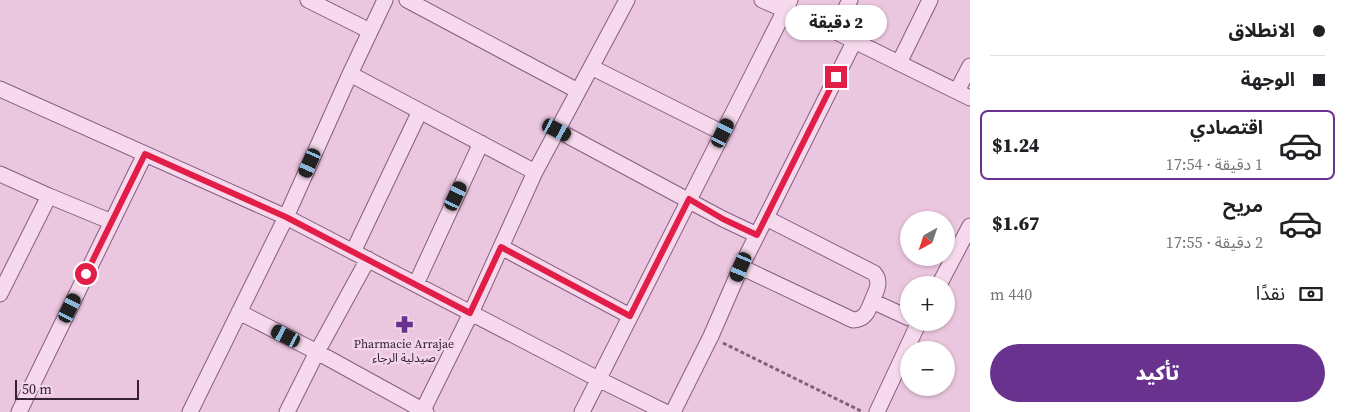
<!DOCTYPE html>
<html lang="ar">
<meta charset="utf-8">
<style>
body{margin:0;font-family:"Source Serif 4","Noto Sans Arabic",serif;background:#f6f6f6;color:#202124;direction:rtl;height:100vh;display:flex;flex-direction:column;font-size:19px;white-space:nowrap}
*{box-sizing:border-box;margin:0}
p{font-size:16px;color:#757577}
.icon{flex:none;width:28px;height:28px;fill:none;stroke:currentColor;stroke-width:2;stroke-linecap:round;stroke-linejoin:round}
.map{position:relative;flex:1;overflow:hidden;direction:ltr}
.details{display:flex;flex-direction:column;background:#fff;width:375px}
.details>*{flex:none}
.banner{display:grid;align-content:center;height:110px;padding:0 20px;background:#fff}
.needle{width:32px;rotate:220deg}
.controls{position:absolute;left:900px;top:211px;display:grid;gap:10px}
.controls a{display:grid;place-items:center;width:55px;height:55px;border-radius:50%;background:#fff;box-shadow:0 1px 4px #0004;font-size:25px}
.scale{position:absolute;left:15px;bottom:12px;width:124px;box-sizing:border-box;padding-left:5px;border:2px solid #362034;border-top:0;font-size:14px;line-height:18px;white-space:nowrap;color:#362034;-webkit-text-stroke:4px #f3d5e9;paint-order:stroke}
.end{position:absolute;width:22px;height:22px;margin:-11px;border:6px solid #e11d48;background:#fff;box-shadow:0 0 0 2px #fff}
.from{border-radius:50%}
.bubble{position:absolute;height:35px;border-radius:18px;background:#fff;box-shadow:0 1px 4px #0004;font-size:16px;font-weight:800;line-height:35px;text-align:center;direction:rtl}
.car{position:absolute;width:15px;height:30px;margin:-15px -8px;border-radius:6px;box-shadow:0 0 4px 1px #0007;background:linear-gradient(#222 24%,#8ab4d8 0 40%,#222 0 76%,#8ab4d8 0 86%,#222 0)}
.banner b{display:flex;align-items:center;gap:18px;height:48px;font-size:19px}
.banner b+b{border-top:1px solid #e0e0e0}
.banner i{width:12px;height:12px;background:#202124}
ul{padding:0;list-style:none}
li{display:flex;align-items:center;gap:15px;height:70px;margin:0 10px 8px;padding:0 10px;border:2px solid transparent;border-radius:8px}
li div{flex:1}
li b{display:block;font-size:19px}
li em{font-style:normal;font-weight:800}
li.selected{border-color:#6a328f}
li>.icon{width:45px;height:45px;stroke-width:1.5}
.pay{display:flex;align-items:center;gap:12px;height:55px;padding:0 20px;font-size:19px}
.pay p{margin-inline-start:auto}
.cta{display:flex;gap:10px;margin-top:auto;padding:10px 20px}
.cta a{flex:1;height:58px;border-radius:30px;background:#6a328f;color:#fff;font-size:20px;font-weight:800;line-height:58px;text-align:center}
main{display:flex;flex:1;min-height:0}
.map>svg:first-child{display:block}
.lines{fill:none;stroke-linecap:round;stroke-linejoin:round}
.street-casing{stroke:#855d7f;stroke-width:17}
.path{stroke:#855d7f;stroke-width:3;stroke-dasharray:4 2.5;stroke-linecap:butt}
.street{stroke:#f6d9ed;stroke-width:15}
.route{stroke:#e11d48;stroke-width:6}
.labels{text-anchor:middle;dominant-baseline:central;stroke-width:5;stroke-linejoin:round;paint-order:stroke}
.poi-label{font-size:12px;fill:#362034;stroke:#f3d5e9}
</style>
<main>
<section class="details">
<div class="banner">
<b><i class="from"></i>الانطلاق</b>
<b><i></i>الوجهة</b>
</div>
<ul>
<li class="selected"><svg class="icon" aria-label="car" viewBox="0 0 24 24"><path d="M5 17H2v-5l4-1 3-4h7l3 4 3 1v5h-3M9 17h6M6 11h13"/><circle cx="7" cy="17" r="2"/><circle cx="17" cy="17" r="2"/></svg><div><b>اقتصادي</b><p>1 دقيقة · 17:54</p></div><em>$1.24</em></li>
<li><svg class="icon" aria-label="car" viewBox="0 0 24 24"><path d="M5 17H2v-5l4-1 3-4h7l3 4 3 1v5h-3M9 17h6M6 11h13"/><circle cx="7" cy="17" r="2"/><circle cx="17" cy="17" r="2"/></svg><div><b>مريح</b><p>2 دقيقة · 17:55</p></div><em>$1.67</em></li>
</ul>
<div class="pay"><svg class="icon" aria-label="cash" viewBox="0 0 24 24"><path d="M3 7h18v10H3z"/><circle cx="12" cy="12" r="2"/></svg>نقدًا<p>440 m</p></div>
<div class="cta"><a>تأكيد</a></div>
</section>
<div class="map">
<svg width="970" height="412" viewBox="0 0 970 412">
<rect width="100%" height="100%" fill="#ebc6df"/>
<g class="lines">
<defs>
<path id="street" d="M308,0L370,31
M407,0L578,91
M762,0L834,31L970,98
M834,31L850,0
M899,63L930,0
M591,67L723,133
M350,74L535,172
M0,89L286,217L598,379L665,412
M957,91L970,66
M557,130L723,219L757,235
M0,174L49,196L112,222
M766,218L874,273C882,282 876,291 872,301L909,318
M501,247L630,316
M353,252L420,111
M741,267L853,320C865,320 868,311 872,301
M416,284L481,143
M939,285L970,226
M0,294L49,196
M239,312L317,352L426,412
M423,410L471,313L535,172L627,0
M19,412L145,154
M190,412L286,217L350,74L385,0
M287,412L317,352L368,259
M582,412L790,0
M673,412L711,336L741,267L854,42
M877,412L919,322"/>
</defs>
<use href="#street" class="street-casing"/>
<path class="path" d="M723,343L863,412"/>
<use href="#street" class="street"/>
</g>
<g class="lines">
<path class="route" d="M86,274L145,154L286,217L470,313L501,247L630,316L689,199L723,219L757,235L836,77"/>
</g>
<defs>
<symbol id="pharmacy-bare" viewBox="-9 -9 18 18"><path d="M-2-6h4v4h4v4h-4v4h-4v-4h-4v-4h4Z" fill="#6a328f" stroke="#f3d5e9" stroke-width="2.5" paint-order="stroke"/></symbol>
</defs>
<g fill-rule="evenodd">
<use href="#pharmacy-bare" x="392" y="312" width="25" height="25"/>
</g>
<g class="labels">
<g class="poi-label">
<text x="404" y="344">Pharmacie Arrajae<tspan x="404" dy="14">صيدلية الرجاء</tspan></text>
</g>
</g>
</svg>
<div class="controls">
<a><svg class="needle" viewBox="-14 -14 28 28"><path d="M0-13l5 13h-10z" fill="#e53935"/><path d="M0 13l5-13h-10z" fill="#757577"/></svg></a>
<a>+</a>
<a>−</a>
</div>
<div class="scale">50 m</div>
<i class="end from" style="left:86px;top:274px"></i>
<i class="end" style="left:836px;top:77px"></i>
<div class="bubble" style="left:785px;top:5px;width:102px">2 دقيقة</div>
<i class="car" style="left:557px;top:130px;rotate:118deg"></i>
<i class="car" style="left:723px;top:133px;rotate:27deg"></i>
<i class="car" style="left:310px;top:163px;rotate:204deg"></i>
<i class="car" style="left:456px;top:196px;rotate:25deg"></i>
<i class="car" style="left:741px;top:267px;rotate:203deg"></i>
<i class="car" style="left:70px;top:308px;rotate:26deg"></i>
<i class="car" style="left:286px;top:336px;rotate:297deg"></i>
</div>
</main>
